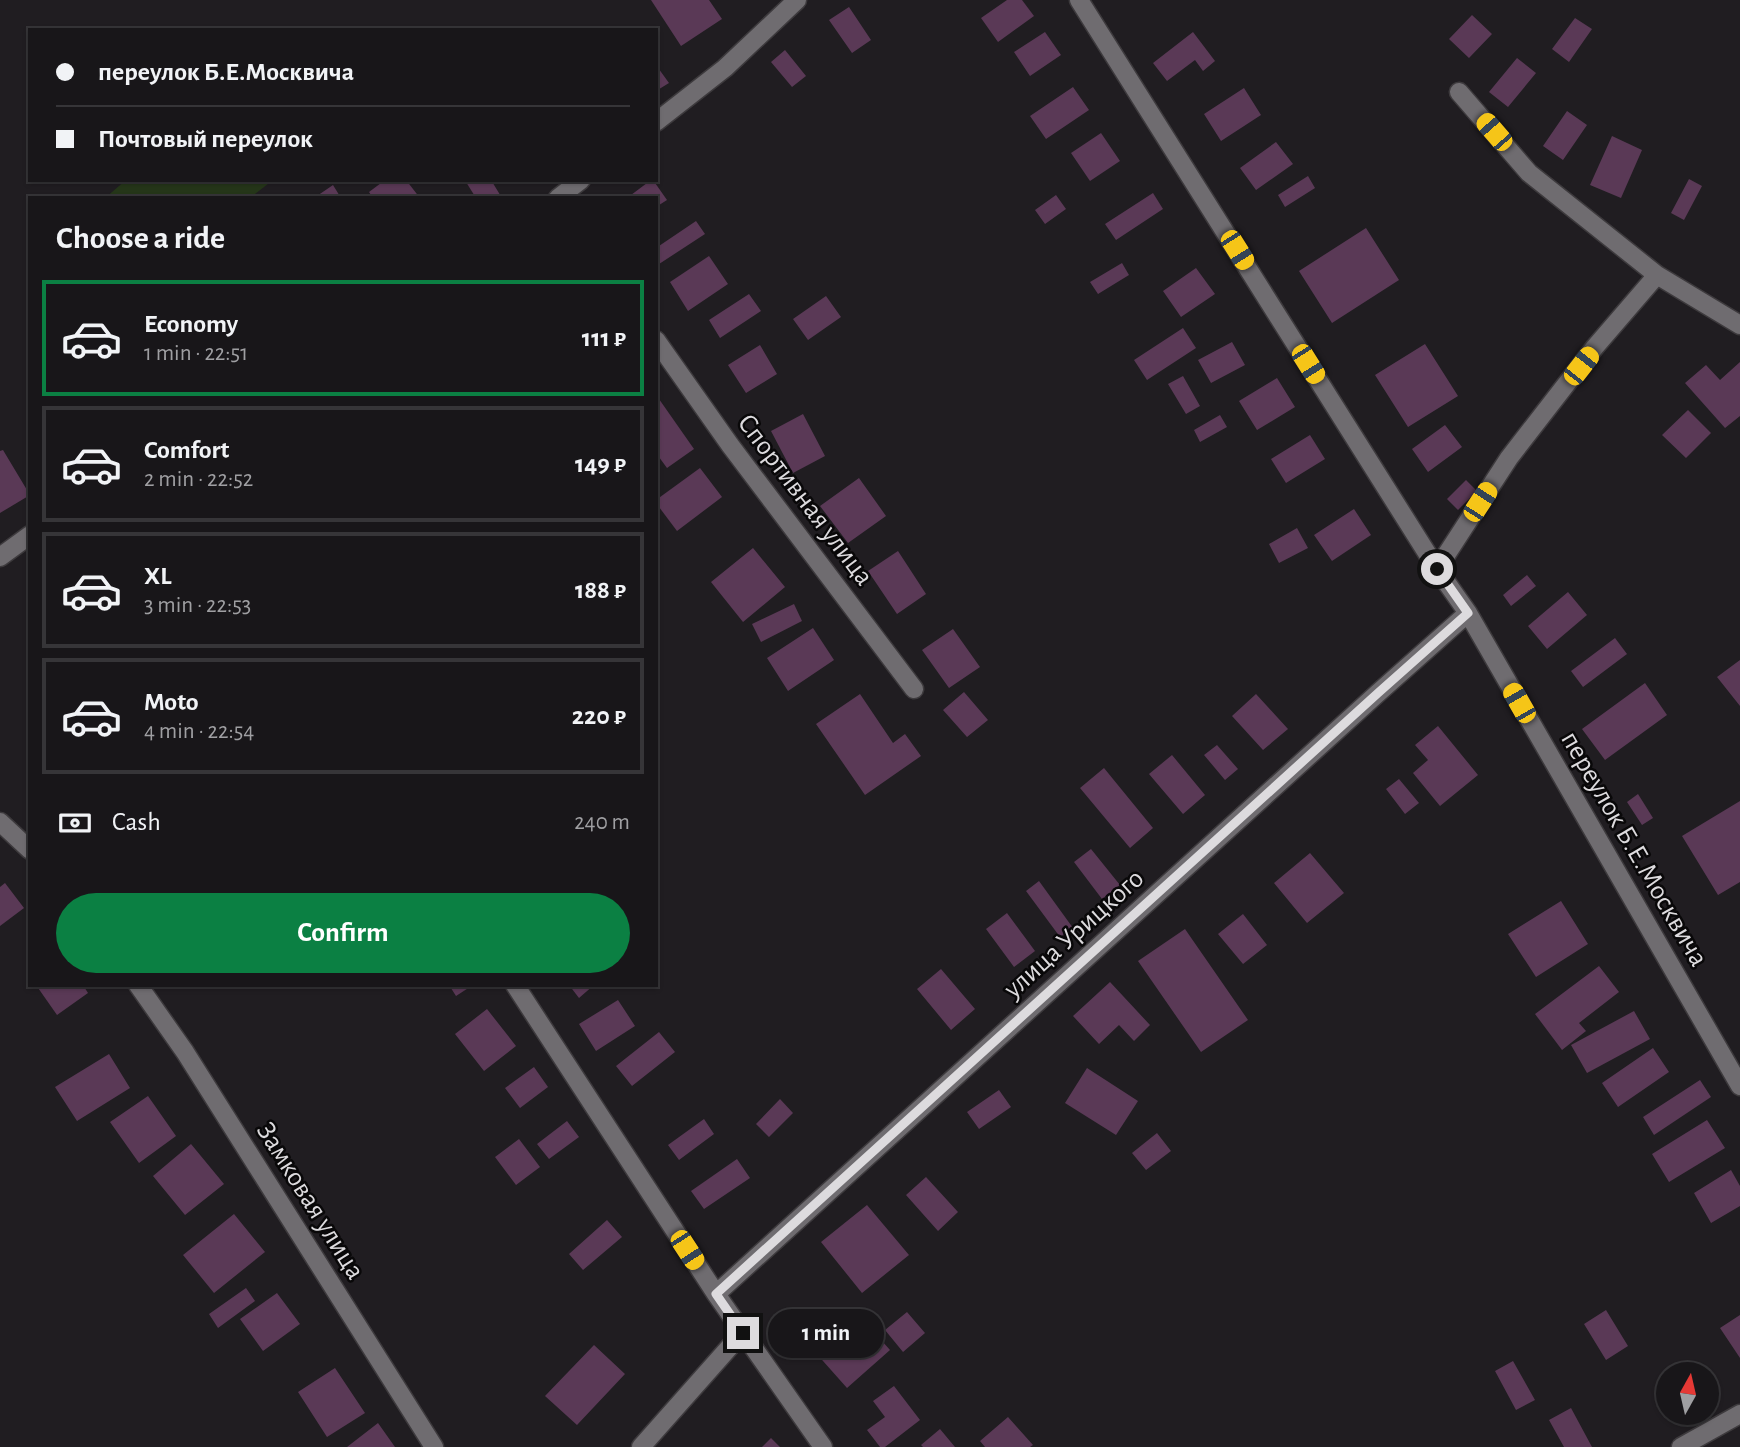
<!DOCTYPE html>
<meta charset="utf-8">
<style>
body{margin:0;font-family:"Alegreya Sans",sans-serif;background:#252326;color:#f1f3f6;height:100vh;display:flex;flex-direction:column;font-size:26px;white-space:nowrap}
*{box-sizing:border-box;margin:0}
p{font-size:23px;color:#9f9fa2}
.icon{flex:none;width:38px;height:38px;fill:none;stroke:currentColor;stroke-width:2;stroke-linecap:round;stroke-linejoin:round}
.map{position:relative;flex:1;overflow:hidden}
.sheet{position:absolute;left:28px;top:196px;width:630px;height:791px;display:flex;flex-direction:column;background:#181619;border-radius:0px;box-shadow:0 2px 5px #0004,0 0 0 2px #363538}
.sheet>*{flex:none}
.banner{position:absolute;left:28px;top:28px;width:630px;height:154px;border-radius:0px;box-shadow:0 2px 5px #0004,0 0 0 2px #363538;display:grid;align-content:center;height:154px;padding:0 28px;background:#181619}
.needle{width:46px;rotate:8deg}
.tools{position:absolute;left:1656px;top:1362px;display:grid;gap:14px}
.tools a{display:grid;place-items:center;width:63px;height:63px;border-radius:50%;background:#181619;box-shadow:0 2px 5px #0004,0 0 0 2px #363538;font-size:35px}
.end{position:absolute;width:32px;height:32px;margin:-16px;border:9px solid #dddbde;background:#111;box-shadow:0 0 0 4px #111}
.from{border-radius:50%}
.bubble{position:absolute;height:49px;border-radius:24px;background:#181619;box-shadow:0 2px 5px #0004,0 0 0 2px #363538;font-size:23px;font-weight:700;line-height:49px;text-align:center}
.car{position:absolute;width:21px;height:42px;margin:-21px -10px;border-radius:9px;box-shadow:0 0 5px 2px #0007;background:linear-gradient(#f5c518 24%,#345 0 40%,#f5c518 0 76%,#345 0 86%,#f5c518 0)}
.banner b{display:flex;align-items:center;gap:24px;height:66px;font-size:26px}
.banner b+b{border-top:2px solid #363538}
.banner i{width:18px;height:18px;background:#f1f3f6}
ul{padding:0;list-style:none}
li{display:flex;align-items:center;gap:21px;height:116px;margin:0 14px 10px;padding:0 14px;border:4px solid #363538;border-radius:0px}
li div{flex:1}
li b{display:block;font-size:26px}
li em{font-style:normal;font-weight:700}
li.selected{border-color:#0b8043}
li>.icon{width:63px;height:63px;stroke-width:1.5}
h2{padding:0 28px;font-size:32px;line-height:84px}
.pay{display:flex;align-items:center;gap:18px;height:77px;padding:0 28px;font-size:26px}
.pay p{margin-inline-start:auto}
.primary-button{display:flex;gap:14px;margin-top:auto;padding:14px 28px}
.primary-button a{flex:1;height:80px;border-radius:42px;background:#0b8043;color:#fff;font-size:28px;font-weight:700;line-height:80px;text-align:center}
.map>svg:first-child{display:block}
.green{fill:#253619}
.building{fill:#5a3956}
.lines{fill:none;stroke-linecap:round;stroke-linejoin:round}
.street-casing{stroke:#3d3a3d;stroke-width:21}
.street{stroke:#6f6c70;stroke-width:18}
.route{stroke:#dddbde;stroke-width:9}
.labels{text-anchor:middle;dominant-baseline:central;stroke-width:5;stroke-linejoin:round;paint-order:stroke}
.street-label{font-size:28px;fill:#dddbde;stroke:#090809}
</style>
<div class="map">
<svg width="1740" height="1447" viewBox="0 0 1740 1447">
<rect width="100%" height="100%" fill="#201d21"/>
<path class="green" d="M126,180H273L250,198H105Z"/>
<path class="building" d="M651,0H709L722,19L681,46Z
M1007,0H1022L1034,16L998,42L981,18Z
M849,7L871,40L852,53L829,20Z
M1472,15L1492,34L1469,58L1449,39Z
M1575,18L1592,29L1569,62L1552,49Z
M1045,32L1061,55L1030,76L1014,52Z
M1193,32L1215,61L1203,71L1195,60L1167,81L1153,63Z
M785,50L806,76L792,87L771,62Z
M1517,58L1536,73L1508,107L1489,92Z
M656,65L669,83L656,91Z
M1073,87L1089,110L1046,139L1030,116Z
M1244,88L1261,115L1221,141L1204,114Z
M1567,111L1587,125L1563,160L1543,146Z
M1101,133L1120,161L1090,181L1071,153Z
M1612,136L1642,150L1621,198L1590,185Z
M1276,142L1293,164L1256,190L1240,168Z
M1308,176L1315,188L1285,207L1278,195Z
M1689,179L1702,186L1684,220L1671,213Z
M385,180H406L420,198H373L369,192Z
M470,180H491L502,198H476L466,182Z
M651,180H653L667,200L656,207V198H627Z
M333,185L341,198H314Z
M1153,193L1163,209L1116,240L1105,224Z
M1056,195L1066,209L1045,224L1035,210Z
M696,221L705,234L656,266V248Z
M1366,228L1399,280L1332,323L1299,271Z
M709,256L728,284L688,311L670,282Z
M1122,263L1129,275L1098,294L1090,282Z
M1196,268L1215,294L1181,317L1163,291Z
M749,294L761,311L720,338L709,320Z
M826,296L841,317L808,340L793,319Z
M1183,328L1196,348L1147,380L1134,360Z
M1232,342L1245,365L1211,383L1198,360Z
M1425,344L1458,396L1408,427L1375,375Z
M760,345L777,374L746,393L728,365Z
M1740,362V416L1725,428L1685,383L1706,365L1720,380Z
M1183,376L1200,406L1186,414L1168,384Z
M1277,378L1295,407L1257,430L1239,401Z
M659,399L694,449L667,468L656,453V400Z
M1688,410L1711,433L1686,458L1662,435Z
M803,414L825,456L793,473L771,431Z
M1220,415L1227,427L1200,442L1194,430Z
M1445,425L1462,447L1428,472L1412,449Z
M1310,435L1325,459L1286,483L1271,459Z
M3,450L30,495L0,513V451Z
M700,468L722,497L677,531L656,503V500Z
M859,478L886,516L848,543L820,506Z
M1466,480L1477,491L1458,510L1447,499Z
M1354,509L1371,535L1332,561L1314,535Z
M1297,528L1308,548L1279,563L1269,544Z
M753,548L785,587L743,622L711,582Z
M898,551L926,594L897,614L868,571Z
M1527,575L1536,586L1511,606L1503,595Z
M1568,592L1587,615L1547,649L1528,626Z
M794,604L802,621L761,642L752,624Z
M813,628L834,660L788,691L767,658Z
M953,629L980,667L949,688L922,650Z
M1615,638L1627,654L1583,687L1571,671Z
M1740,660V706L1717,677Z
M1645,683L1667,715L1605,760L1582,729Z
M964,692L988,720L967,737L943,710Z
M860,694L893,743L905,734L921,756L865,795L816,724Z
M1256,694L1288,729L1263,750L1232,716Z
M1438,726L1478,775L1440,806L1413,773L1428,760L1415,745Z
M1217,745L1238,769L1225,780L1204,755Z
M1172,755L1205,795L1183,814L1149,774Z
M1104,768L1153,828L1130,848L1080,788Z
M1399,779L1419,803L1405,814L1386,789Z
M1638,794L1653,818L1642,825L1627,802Z
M1740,801V882L1718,895L1682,836Z
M1091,849L1120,885L1102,899L1074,862Z
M1310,853L1344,893L1307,923L1274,883Z
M1039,881L1073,928L1060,937L1026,891Z
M5,883L24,908L0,926V887Z
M1561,901L1588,944L1536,977L1508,934Z
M1007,913L1035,951L1014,967L986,929Z
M1243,914L1267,945L1243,964L1218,934Z
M1185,929L1248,1020L1201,1052L1138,961Z
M1599,966L1619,992L1579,1023L1586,1031L1562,1050L1535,1014Z
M941,969L975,1009L951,1030L917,989Z
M1110,982L1150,1025L1134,1041L1119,1025L1099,1044L1073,1016Z
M36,985H83L88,993L57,1015Z
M449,985H473L456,996Z
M569,985H594L579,998Z
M618,1000L635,1026L596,1051L579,1024Z
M487,1009L516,1046L484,1071L455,1034Z
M1634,1011L1650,1039L1587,1073L1571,1045Z
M659,1032L675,1052L632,1086L616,1066Z
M1653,1048L1669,1072L1618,1107L1602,1083Z
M109,1054L130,1088L77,1121L55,1087Z
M534,1067L548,1087L520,1108L505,1088Z
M1087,1068L1138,1101L1116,1135L1065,1103Z
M1700,1080L1711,1097L1654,1135L1643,1117Z
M999,1090L1011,1107L979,1129L967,1112Z
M148,1096L176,1136L139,1163L110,1122Z
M780,1099L793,1113L769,1137L756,1124Z
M704,1119L714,1134L679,1160L668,1145Z
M1707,1120L1725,1148L1669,1182L1652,1154Z
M567,1121L579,1137L549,1159L537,1144Z
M1157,1133L1171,1151L1146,1170L1132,1153Z
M519,1139L540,1167L516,1185L495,1157Z
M191,1144L224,1184L185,1215L153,1176Z
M737,1159L750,1178L704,1209L691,1191Z
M1731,1170L1740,1186V1206L1711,1223L1694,1193Z
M926,1177L958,1212L938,1231L906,1195Z
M867,1205L909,1255L862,1293L821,1242Z
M234,1214L265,1252L214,1293L183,1255Z
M607,1220L622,1237L583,1270L569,1254Z
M246,1288L255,1301L218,1328L209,1314Z
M277,1293L300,1324L263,1351L240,1319Z
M1606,1310L1628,1346L1606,1360L1584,1324Z
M907,1312L925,1333L903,1352L885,1330Z
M858,1314L890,1350L847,1388L815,1352Z
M1740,1315V1358L1720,1328Z
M594,1345L625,1374L577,1425L545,1396Z
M1513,1361L1535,1400L1516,1410L1495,1371Z
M335,1368L365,1413L327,1437L298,1392Z
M894,1386L920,1420L885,1447H880L867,1430L885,1417L873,1401Z
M1571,1408L1592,1447H1564L1549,1420Z
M1008,1417L1033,1445L1030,1447H985L980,1441Z
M378,1423L395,1447H347Z
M940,1429L955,1447H923L921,1445Z
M771,1438L780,1447H762Z"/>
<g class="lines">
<defs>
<path id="street" d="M1079,0L1437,569L1468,613L1740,1086
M1459,92L1529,173L1657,275L1740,325
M656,122L725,68L797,0
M558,198L581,180
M656,340L730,445L914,689
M0,557L30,535
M1437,569L1509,458L1595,347L1657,275
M0,822L30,850
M138,985L185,1052L434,1447
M515,985L716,1294L823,1447
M716,1294L1378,693L1468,613
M641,1447L742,1333
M1681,1447L1740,1414"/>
</defs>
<use href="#street" class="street-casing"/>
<use href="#street" class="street"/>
</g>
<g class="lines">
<path class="route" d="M743,1333L716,1294L1378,693L1468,613L1437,569"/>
</g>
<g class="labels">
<g class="street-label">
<text transform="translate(805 500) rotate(53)">Спортивная улица</text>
<text transform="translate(1634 849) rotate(60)">переулок Б.Е.Москвича</text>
<text transform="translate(1074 934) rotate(-42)">улица Урицкого</text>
<text transform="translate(310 1201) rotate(58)">Замковая улица</text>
</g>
</g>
</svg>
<div class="tools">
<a><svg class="needle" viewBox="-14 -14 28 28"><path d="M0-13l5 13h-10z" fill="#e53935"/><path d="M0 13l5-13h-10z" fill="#9f9fa2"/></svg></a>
</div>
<i class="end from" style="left:1437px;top:569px"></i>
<i class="end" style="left:743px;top:1333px"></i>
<div class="bubble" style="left:768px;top:1309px;width:116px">1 min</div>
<i class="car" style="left:1494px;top:132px;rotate:319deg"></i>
<i class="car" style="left:1237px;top:250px;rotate:148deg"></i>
<i class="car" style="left:1308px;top:364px;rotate:148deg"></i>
<i class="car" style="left:1581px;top:366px;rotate:38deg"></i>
<i class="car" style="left:1480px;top:502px;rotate:33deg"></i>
<i class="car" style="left:1519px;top:703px;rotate:330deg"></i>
<i class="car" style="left:687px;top:1250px;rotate:147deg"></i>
<div class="banner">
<b><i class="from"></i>переулок Б.Е.Москвича</b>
<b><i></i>Почтовый переулок</b>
</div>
<section class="sheet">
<h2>Choose a ride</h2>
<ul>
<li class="selected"><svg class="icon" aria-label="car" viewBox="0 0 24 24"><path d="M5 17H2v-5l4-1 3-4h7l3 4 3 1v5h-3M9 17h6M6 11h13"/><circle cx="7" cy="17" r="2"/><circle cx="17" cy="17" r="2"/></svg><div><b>Economy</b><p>1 min · 22:51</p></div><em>111 ₽</em></li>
<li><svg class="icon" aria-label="car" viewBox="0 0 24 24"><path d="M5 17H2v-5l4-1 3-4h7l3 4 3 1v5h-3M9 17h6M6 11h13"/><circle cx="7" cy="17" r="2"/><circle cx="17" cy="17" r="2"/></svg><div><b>Comfort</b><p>2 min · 22:52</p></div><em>149 ₽</em></li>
<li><svg class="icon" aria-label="car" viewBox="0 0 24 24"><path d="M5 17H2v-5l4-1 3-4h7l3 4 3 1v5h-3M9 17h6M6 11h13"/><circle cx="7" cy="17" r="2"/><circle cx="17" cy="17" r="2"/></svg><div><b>XL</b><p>3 min · 22:53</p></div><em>188 ₽</em></li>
<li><svg class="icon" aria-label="car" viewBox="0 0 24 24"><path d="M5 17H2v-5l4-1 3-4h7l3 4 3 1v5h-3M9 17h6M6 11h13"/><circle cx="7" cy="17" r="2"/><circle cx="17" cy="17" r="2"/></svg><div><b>Moto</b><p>4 min · 22:54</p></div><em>220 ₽</em></li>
</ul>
<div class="pay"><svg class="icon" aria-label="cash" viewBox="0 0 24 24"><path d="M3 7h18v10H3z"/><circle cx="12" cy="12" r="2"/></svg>Cash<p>240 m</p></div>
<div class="primary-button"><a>Confirm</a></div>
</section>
</div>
